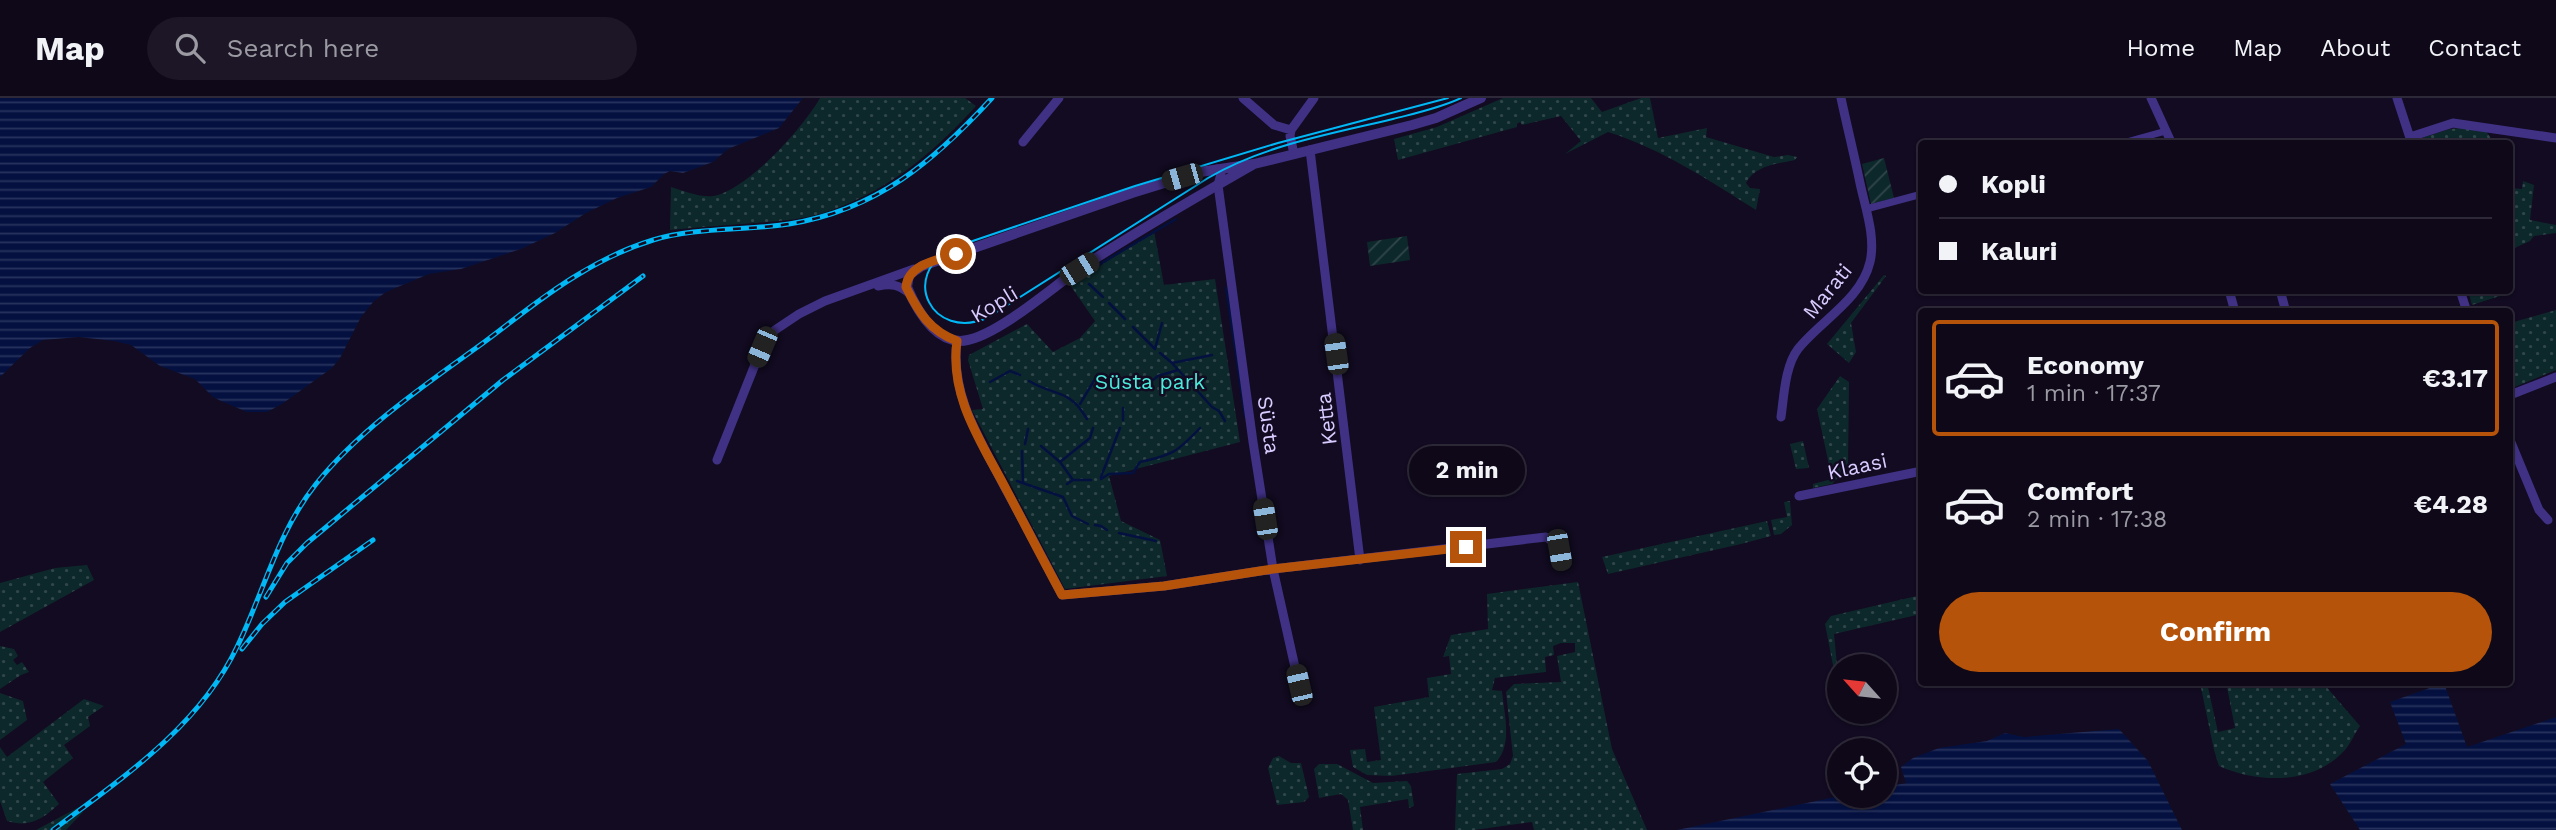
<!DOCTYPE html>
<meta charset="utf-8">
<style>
body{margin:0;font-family:"Work Sans",sans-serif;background:#1c1626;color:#f1f3f6;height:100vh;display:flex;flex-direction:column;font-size:26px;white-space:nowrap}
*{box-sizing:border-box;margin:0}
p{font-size:23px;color:#9b9aa2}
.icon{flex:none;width:38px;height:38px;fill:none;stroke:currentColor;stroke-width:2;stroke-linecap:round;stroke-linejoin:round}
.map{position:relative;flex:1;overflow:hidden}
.panel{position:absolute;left:1918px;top:210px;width:595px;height:378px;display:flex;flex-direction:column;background:#0e0819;border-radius:7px;box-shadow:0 2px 5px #0004,0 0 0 2px #2e2938}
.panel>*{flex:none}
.guide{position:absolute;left:1918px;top:42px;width:595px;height:154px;border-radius:7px;box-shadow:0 2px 5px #0004,0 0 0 2px #2e2938;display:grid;align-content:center;height:154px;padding:0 21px;background:#0e0819}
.needle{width:46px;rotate:297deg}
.fabs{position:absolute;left:1827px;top:556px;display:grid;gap:14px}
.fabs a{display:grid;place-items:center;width:70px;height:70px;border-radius:50%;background:#0e0819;box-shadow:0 2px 5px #0004,0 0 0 2px #2e2938;font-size:35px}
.end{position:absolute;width:32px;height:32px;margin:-16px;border:9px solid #b45309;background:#fff;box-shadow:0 0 0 4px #fff}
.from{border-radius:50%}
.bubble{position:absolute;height:49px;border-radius:24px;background:#0e0819;box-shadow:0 2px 5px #0004,0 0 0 2px #2e2938;font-size:23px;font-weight:700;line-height:49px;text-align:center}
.car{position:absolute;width:21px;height:42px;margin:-21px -10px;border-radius:9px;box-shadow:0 0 5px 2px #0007;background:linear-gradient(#222 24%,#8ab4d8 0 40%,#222 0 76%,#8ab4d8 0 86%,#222 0)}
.guide b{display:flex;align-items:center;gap:24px;height:66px;font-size:26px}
.guide b+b{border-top:2px solid #2e2938}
.guide i{width:18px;height:18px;background:#f1f3f6}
ul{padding:12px 0 0;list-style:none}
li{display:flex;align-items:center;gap:21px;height:116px;margin:0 14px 10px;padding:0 7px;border:4px solid transparent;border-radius:7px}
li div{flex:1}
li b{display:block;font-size:26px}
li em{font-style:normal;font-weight:700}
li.on{border-color:#b45309}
li>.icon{width:63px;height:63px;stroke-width:1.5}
.action{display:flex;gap:14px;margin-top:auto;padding:14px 21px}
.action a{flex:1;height:80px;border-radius:42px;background:#b45309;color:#fff;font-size:28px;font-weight:700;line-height:80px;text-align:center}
header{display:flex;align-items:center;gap:42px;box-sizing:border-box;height:98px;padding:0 35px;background:#0e0819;border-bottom:2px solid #2e2938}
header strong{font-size:33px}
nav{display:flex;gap:38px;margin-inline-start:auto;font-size:24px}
.search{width:490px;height:63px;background:#1c1626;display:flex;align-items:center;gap:18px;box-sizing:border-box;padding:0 24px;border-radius:38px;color:#9b9aa2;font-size:26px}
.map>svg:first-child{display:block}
.grass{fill:url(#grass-dots)}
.garden{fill:url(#garden-furrows)}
.water{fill:url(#water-rules)}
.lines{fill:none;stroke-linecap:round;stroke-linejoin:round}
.stream{stroke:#041140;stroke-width:2.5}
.pedestrian{stroke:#403185;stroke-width:7}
.minor{stroke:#403185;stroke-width:9}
.tertiary{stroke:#403185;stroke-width:10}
.tram{stroke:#00b8f6;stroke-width:2}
.rail-casing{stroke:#00b8f6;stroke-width:5}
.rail{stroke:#120b21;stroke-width:2.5;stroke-dasharray:8;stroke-linecap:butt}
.route{stroke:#b45309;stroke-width:9}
.labels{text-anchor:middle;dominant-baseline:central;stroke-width:5;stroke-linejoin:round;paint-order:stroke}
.street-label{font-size:21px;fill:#d8cbff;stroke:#120b21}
.park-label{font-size:21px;fill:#4bebdb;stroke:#120b21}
</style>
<header>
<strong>Map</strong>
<div class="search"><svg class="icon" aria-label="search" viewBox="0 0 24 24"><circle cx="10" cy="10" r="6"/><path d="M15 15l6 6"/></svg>Search here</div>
<nav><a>Home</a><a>Map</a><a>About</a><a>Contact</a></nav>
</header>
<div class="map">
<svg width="2556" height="732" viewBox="0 0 2556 732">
<defs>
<pattern id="grass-dots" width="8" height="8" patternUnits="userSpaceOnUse" patternTransform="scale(1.75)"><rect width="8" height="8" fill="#0d282b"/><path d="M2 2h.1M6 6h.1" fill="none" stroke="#30464b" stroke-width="1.8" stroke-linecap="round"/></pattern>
<pattern id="garden-furrows" width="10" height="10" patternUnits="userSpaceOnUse" patternTransform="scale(1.75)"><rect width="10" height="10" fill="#0d282b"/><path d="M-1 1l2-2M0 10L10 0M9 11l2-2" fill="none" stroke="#30464b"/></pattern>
<pattern id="water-rules" width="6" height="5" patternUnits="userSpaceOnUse" patternTransform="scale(1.75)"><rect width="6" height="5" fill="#041140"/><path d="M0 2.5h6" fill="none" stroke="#28325d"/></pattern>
</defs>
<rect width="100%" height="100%" fill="#120b21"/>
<path class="grass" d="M820,0H965L976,8C930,58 886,95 820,116C799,122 777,123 756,125C727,127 699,129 670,132L671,89C684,93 701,100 714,98C748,91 803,30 820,0Z
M1503,0H1591L1602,14L1641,0H1650L1658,40L1707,30L1706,39L1774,59L1788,57L1797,59L1795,62C1777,66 1755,67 1746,85L1750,90L1760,91L1756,112C1708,82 1662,51 1608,34L1565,56L1581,43L1561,18L1522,27L1520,24L1517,26V29L1398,62L1394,41L1437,29Z
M2461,30L2486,33L2494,45H2419L2418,41L2450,31Z
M2523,83L2534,87L2530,122L2556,127V135L2534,138L2530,143L2510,152V90L2522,91Z
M1154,133L1164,187L1215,181L1240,344L1109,378L1121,423L1160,442L1167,478L1065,491L972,312L983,311L968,262L969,257L1027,226L1053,254L1080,240L1095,223L1070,187Z
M1884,177L1886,178L1851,225L1856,254L1849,265L1827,246Z
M2468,193H2508L2509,195L2472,207Z
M2556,212V272L2510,291V225Z
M1840,278L1849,284L1848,369L1832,386L1813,390V386L1832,381L1817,311Z
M1803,343L1809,370L1796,371L1790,346Z
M1790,403L1792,427L1781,436L1774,437L1771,422L1787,419L1784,404Z
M1767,423L1771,438L1741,446L1608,476L1602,459Z
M87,467L94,482L0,534V485L55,470Z
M1578,484L1612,651L1647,732H1534L1532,724L1474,732H1455L1457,676L1502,671L1510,666L1513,658L1506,594L1514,586L1561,584L1557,558L1575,554V545H1561L1553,548L1554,557L1545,559L1546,574L1495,580L1492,592L1502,593C1504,615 1513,647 1496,664L1391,678L1367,677L1353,669L1350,652L1365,651L1367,664L1381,662L1374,609L1429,599L1427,580L1451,576L1449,558L1443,559L1451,537L1488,531L1487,496Z
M1921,497V516L1834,536L1839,588H1837L1825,526L1831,518Z
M0,548L14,551L18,558L13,562L17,567L22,564L29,574L21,577L0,591Z
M2226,584L2323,585L2360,628C2354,636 2350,648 2342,655C2311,687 2257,685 2219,668L2214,652L2200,585H2207L2218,634L2235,630Z
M0,595L23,603L27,622L0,642Z
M84,601L104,608L88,619L90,628L64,647L73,660L43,684L59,706C43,721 29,730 7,723L0,703V649L7,659Z
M1279,658L1291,665H1301L1309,699L1304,704L1277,707L1268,670L1273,660Z
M1319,666H1337L1373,685L1407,683L1411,688L1414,708L1409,710L1408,701L1360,709L1363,732H1353L1348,702L1341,696L1319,700L1314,671Z
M79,709L83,714L66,732H36Z"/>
<path class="garden" d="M1884,60L1894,100L1871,106L1862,66Z
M1407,138L1410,162L1370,168L1367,144Z"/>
<path class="water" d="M0,0H803L779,30L728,51L713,64L683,75L670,73L664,76L651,89L617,100L586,115L555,135L521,151L461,171L429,176L386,194L374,203L361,219L340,260L332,270L282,306L267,314H247L221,303L213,299L195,281L160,268L131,247L114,243L79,239L43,242L30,250L0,279Z
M2444,585L2467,649L2556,619V732H2360L2330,686L2406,646L2390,604Z
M2119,631L2148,663L2182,732H1677L1840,698H1885V689L1906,685L1901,669L1913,660L1939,650L1987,643L2005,635L2024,639Z"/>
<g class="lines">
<path class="stream" d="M1073,182L1176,121
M1089,186L1103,199
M1226,190L1245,318
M1109,205L1125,221
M1133,229L1155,251L1162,225
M1160,255L1172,265L1212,309L1219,313L1225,323
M1172,265L1212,257
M1029,283C1056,299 1069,290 1087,321
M990,284L1010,273L1020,277
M1149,285L1158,278L1178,272
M1080,306L1098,276
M1123,322V310
M1025,346L1028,331
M1041,348L1060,364L1073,382
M1022,353L1023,385
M1060,364L1090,340L1093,330
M1101,379L1120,330
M1101,381L1109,376L1133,375L1140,364C1173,357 1177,354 1200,330
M1017,383L1063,399L1072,418L1088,426
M1067,386L1073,382H1091
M1095,427L1101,428L1107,432
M1119,435L1156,443"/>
<path class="pedestrian" d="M2119,46L2166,33
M1866,111L1922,96"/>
<path class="minor" d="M1243,0L1274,27L1291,32
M2151,0L2172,46
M2397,0L2412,46
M2410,39L2453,25L2556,40
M1023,44L1059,0
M1310,52L1360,462
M1294,56L1290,38L1291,32L1314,0
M1217,71L1221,76L1218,87L1253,344L1273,471L1299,587
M878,188C892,185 899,187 910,196
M2229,192L2235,214
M2280,192L2286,214
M2460,192L2467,214
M957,243C950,297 980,341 1004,388C1024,424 1043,461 1062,497L1164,488L1273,471L1546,439L1557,446L1562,468
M2510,297L2556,279
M1781,319C1784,298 1785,268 1798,251C1820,223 1861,202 1870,164C1876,139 1865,109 1860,85C1854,56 1847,28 1841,0
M2510,342L2539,412L2548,422
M717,362L762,249L775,232L799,216L825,203L914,171
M1799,398L1922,373"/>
<path class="tertiary" d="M1254,66C1195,100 1135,134 1079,171C1051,190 992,243 960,243C933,242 916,210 907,189L909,177L922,168L1132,95L1200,74L1254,66L1412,27L1436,20L1481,0"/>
<path class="tram" d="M1448,0L1278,45L1135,88L952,150C899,178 932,243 987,220L1208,80C1264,47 1331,36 1393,21C1416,15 1440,10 1461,0"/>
<defs>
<path id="rail" d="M266,499L287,465L307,445L503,282L643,178
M242,551L262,526L285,504L373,442
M53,732C122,680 199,629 237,549C264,494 277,435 316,386C361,330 425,287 483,245C514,222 545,196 579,176C602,162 627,150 653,142C696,129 745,133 789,126C877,112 934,63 992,0"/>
</defs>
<use href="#rail" class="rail-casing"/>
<use href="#rail" class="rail"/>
</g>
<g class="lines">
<path class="route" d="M956,156C938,162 908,166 906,189C919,215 930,233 957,243C949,299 982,345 1007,393C1025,427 1043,462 1062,497L1164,488L1273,471L1466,449"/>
</g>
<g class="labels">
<g class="street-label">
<text transform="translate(1827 193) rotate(-51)">Marati</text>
<text transform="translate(994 206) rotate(-31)">Kopli</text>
<text transform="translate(1326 321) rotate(-97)">Ketta</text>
<text transform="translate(1269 327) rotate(82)">Süsta</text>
<text transform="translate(1857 368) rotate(-12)">Klaasi</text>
</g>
<g class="park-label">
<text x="1150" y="283">Süsta park</text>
</g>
</g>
</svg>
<div class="fabs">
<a><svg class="needle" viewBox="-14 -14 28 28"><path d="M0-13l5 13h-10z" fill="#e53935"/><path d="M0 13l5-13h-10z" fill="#9b9aa2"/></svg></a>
<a><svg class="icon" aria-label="locate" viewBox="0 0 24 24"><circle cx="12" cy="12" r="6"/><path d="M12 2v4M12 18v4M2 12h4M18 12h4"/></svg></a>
</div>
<i class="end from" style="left:956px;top:156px"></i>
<i class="end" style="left:1466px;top:449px"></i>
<div class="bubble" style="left:1409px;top:348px;width:116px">2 min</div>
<i class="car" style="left:1182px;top:79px;rotate:254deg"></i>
<i class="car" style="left:1079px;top:171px;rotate:58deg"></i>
<i class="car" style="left:762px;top:249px;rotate:203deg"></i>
<i class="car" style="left:1336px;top:256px;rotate:352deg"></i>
<i class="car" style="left:1265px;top:421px;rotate:351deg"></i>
<i class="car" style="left:1559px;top:452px;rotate:170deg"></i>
<i class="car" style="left:1299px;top:587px;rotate:347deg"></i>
<div class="guide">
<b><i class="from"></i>Kopli</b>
<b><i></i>Kaluri</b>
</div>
<section class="panel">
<ul>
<li class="on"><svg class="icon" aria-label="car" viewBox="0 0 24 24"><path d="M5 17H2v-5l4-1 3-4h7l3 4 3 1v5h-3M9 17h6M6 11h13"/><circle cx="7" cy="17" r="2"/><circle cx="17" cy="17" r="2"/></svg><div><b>Economy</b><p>1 min · 17:37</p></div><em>€3.17</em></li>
<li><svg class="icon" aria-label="car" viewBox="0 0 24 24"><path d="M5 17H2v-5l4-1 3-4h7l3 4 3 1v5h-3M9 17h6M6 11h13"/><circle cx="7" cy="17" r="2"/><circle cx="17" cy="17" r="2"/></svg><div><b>Comfort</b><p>2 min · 17:38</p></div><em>€4.28</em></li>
</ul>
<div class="action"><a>Confirm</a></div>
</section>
</div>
